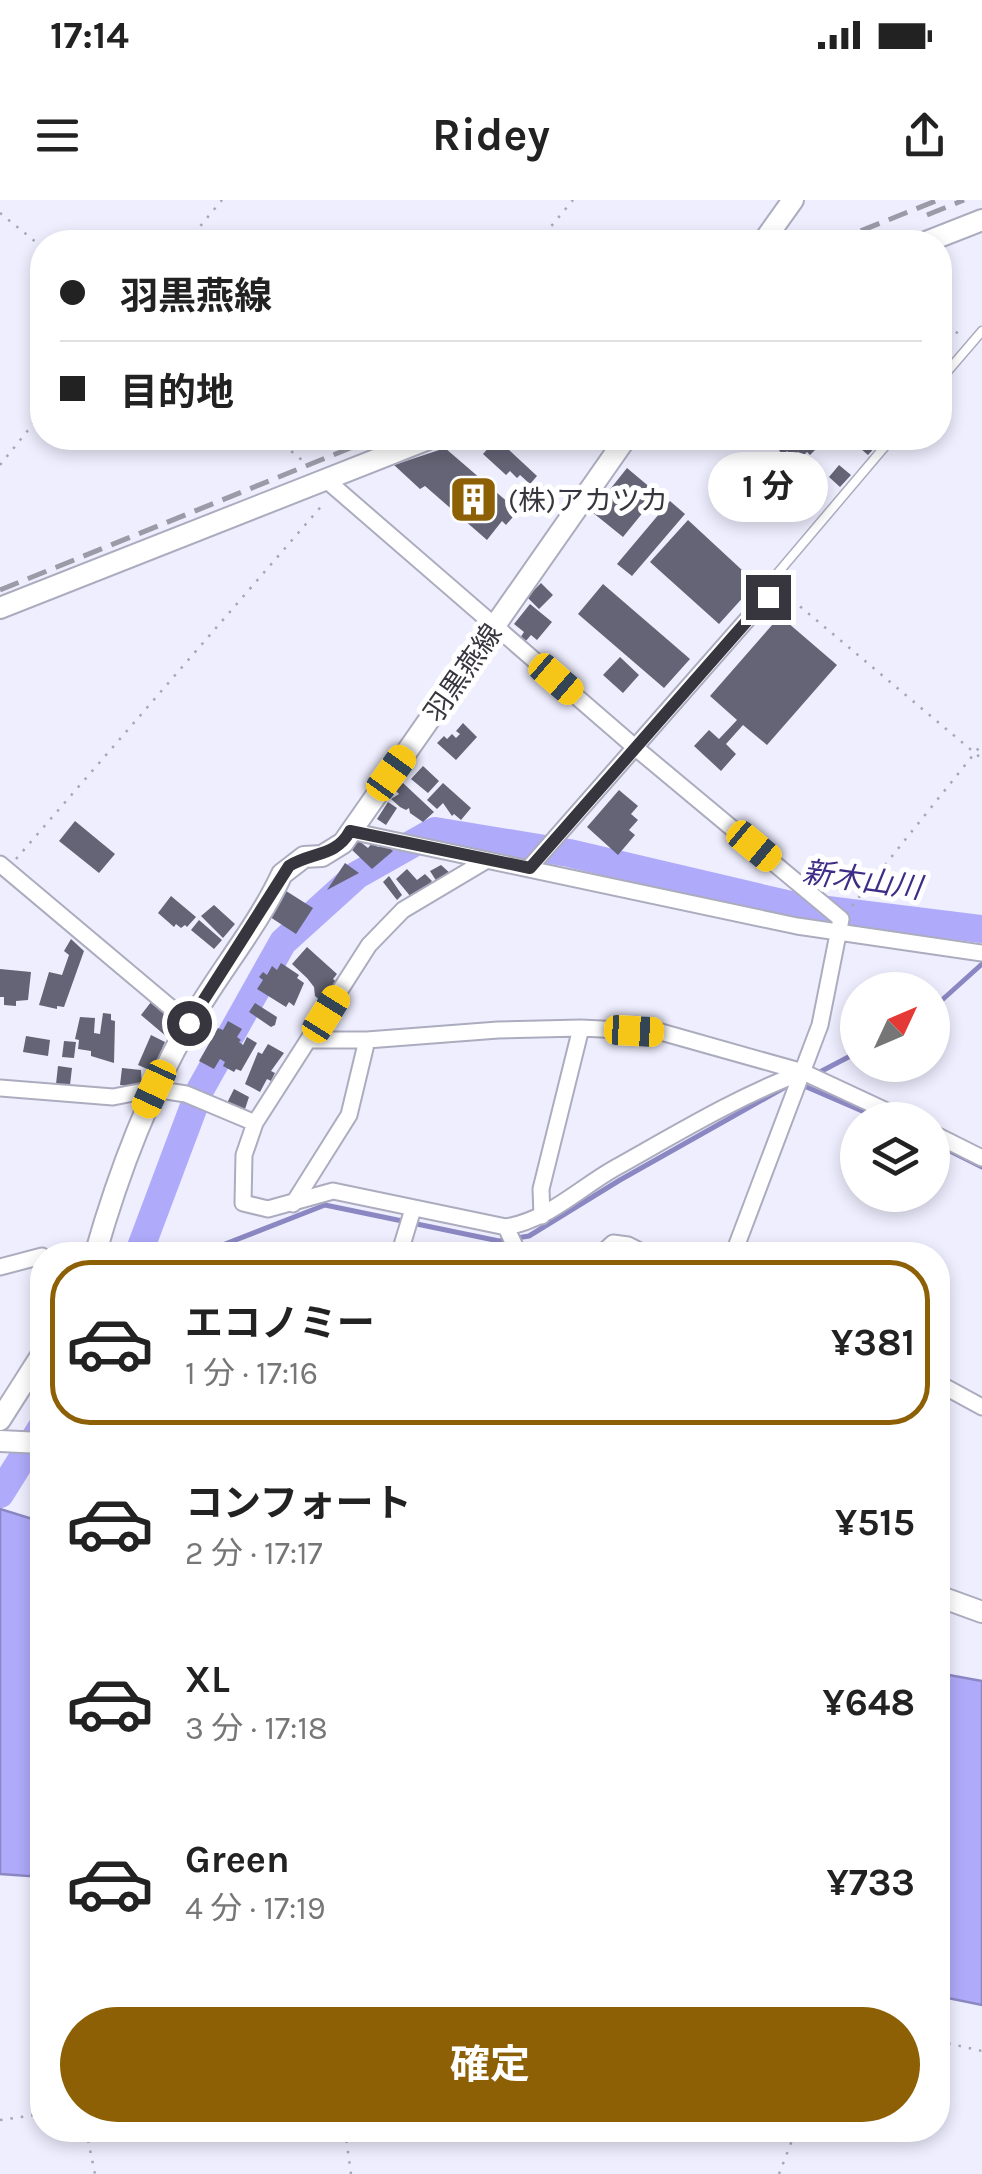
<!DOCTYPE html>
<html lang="ja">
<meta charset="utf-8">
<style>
body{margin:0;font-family:Karla,"Noto Sans JP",sans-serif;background:#f2f2f2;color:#222;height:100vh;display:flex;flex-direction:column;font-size:38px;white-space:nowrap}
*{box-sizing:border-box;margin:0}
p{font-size:32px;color:#767676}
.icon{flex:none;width:55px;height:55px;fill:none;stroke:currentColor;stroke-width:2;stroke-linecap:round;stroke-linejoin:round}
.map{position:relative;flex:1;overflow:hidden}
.sheet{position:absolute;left:30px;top:1042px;width:920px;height:900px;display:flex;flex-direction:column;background:#fff;border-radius:40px;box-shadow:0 5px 15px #0003}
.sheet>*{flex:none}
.guide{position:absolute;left:30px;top:30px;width:922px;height:220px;border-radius:40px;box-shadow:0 5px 15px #0003;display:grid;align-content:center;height:220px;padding:0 30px;background:#fff}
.needle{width:65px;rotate:46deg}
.buttons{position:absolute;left:840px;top:772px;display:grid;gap:20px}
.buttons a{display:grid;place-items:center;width:110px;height:110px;border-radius:50%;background:#fff;box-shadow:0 5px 15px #0003;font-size:50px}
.end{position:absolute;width:45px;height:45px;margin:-22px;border:12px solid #37363e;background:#fff;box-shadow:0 0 0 5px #fff}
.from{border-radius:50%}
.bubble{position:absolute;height:70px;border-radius:35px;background:#fff;box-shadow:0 5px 15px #0003;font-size:32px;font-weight:700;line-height:70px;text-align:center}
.car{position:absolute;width:30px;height:60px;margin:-30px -15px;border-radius:12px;box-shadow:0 0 8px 2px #0007;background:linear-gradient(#f5c518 24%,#345 0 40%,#f5c518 0 76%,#345 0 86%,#f5c518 0)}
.guide b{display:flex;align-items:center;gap:35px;height:95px;font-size:38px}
.guide b+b{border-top:2px solid #e0e0e0}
.guide i{width:25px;height:25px;background:#222}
ul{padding:18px 0 0;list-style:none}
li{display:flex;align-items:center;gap:30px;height:165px;margin:0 20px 15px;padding:0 10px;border:5px solid transparent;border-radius:40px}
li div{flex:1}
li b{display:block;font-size:38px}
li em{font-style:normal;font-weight:700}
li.on{border-color:#8d6005}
li>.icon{width:90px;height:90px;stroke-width:1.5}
.action{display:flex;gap:20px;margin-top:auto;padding:20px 30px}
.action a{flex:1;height:115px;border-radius:60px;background:#8d6005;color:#fff;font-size:40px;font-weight:700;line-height:115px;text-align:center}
.status{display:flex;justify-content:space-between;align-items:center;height:70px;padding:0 50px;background:#fff;direction:ltr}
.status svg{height:28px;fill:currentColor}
header{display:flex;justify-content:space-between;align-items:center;height:130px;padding:0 30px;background:#fff;font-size:45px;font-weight:700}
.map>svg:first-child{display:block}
.water{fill:#afaafa;stroke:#8b87c2;stroke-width:2.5}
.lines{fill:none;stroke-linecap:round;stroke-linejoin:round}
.stream{stroke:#8b87c2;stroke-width:5}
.river{stroke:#afaafa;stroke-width:28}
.building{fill:#646476}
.lane-casing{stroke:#acacbf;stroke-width:11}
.street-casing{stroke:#acacbf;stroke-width:19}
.secondary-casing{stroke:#acacbf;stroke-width:24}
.path{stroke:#a7a6b4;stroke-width:2.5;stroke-dasharray:2.5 8;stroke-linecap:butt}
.lane{stroke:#fff;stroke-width:8}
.street{stroke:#fff;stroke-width:15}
.secondary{stroke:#fff;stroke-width:20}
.rail{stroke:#9b9aa7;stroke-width:5;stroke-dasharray:20 10;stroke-linecap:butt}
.route{stroke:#37363e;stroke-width:12}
.labels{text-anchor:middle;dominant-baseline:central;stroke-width:10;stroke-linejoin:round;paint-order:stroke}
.poi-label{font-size:28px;fill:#37363e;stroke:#fff;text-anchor:start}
.street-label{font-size:28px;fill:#37363e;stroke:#fff}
.water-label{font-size:30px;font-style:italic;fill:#3e2d86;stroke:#fff}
</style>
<div class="status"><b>17:14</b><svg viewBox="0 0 49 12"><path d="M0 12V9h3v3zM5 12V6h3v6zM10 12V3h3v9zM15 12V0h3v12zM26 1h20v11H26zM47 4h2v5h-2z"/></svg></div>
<header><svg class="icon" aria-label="menu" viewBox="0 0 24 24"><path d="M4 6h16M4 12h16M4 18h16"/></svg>Ridey<svg class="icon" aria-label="share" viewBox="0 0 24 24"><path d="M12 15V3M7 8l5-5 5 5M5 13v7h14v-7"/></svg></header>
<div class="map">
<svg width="982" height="1974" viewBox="0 0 982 1974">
<rect width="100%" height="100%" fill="#eef"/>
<path class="water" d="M0,1309L42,1322V1677L0,1674Z
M938,1473L982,1481V1805L938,1796Z"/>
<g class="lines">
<path class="stream" d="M932,809L982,764
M816,874L858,852
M802,885L883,920
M932,942L982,967
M197,1055L325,1005L499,1041L529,1036L620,980L787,886"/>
<path class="river" d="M138,1055L200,890L283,742L357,675L435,631L569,653L795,706L982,729
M0,1294L42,1227"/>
</g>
<path class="building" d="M481,238H496L537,276L530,284L520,275L517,278L510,271L506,275L483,254L490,246Z
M771,238H804L816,249L810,255L807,252L803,256L798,252L793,257L787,251L783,256Z
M827,238H852L835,250L827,243Z
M859,238H868L877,245L868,255L854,243Z
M445,248L518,311L506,325L502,321L487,340L425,286L420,289L394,265Z
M839,265L851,275L840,287L829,277Z
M627,268L658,294L623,337L592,312Z
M670,301L685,314L632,376L617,364Z
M688,320L756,383L719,424L650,362Z
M541,383L553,395L539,409L527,397Z
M603,384L690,459L664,488L578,414Z
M530,404L552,422L537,440L531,435L525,442L520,438L524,432L514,424Z
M780,416L837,465L767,545L743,525L726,544L736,554L721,571L694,546L709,530L719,539L737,520L710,496Z
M620,457L639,475L623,493L603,475Z
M463,523L477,537L456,560L437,543L444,536L447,539L452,534L456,538L460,534L456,531Z
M423,566L439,581L428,593L411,579Z
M403,583L434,612L423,622L410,613L409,608L406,610L400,607L391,599L399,594L396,591Z
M443,583L471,608L461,620L454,614L452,616L443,603L437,609L427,600Z
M619,590L638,606L631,614L638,620L629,630L635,635L618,655L587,627Z
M388,602L397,608L386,625L377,619Z
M75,621L115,654L99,673L59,641Z
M358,640L368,648L372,643L378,647L386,645L393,651L372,669L351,649Z
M345,663L359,673L327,690Z
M441,665L451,674L437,682L430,671Z
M407,669L417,680L425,674L432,681L422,693L419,690L411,697L396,679Z
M389,676L402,695L397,700L383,682Z
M283,689L313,708L296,734L267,715Z
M171,696L196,717L187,727L185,725L181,728L176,724L174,727L158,713Z
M214,705L235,724L223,738L201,716Z
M199,720L222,740L214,749L191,730Z
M71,739L84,751L64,807L57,806V809L39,805L49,772L62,775L69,755L64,751Z
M307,747L337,774L333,779L339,784L322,802L315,796L314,787L307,778L292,764Z
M281,763L299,775L297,778L304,783L294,806L289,802L286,807L257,789L263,780L259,777L263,772L267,775L272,766L277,770Z
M0,769L31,772L28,800L16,801V806L4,805V797H0Z
M151,802L178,824L167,837L141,815Z
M255,803L277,817L275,825L271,827L249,812Z
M103,813L111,814V820L115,821L114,863L91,856V851L78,849L79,840L75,839L80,817L95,818L94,833L100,834Z
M228,821L242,829L237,837L241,840L239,842L243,845L247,837L257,843L241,871L236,869L234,872L223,866L225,862L220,859L214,869L199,861L218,828L223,830Z
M151,835L165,842L152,871L138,865Z
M26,836L50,840L48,856L23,852Z
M64,841L76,842L74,858L62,857Z
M268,844L284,853L271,871L275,873L271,881L267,879L260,892L245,884L258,852L262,854Z
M58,866L72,868L70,885L56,884Z
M122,868L141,870L142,888L120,885Z
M234,889L249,897L244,912L227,903Z"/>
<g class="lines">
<defs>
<path id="lane" d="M940,180L982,131
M767,397L771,381L892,238"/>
<path id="street" d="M324,278L637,549L841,719L820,825L733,1055
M350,631L797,726L982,753
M487,660L403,710L369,745L255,923L244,955L243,1003L268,1009L333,991L506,1027C548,1020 578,989 615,968C676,934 738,896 803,872
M0,664L189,823
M529,668L767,397
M310,840H367L498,830L581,828L661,832L803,872L906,920
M0,888L113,897L154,889L186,894L255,923
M932,933L982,958
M293,1004L349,915L367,840
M542,1016L541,989L581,828
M506,1027L519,1055
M399,1055L413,1009
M600,1055L613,1043L628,1045L648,1055
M0,1067L42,1056
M938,1183L982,1207"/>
<path id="secondary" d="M763,42L793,0
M926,42L982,20
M0,408L431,238
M95,1055C118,974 146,899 188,826C217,774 257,728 282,674L304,657L322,656L343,643L626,238
M0,1220L42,1154
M0,1241L42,1243
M938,1396L982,1412"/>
</defs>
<use href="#lane" class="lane-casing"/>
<use href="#street" class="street-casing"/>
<use href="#secondary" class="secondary-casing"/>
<path class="path" d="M0,13L42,47
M187,42L222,0
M538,42L573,0
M940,118L962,137
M275,238L308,265
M354,248L363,238
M0,265L42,213
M784,393L982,559
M16,659L325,302
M852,706L982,544
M938,1841L982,1851
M0,1920L42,1914
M86,1930L95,1974
M345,1930L351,1974
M779,1974L796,1930"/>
<use href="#lane" class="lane"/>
<use href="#street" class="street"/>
<use href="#secondary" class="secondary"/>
<path class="rail" d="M927,15L964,0
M833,42L938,0
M0,390L375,238"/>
</g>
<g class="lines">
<path class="route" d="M189,823L289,666C311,652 336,657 350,631L530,668L768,397"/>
</g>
<defs>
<symbol id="building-square" viewBox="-11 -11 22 22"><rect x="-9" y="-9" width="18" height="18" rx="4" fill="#8d6005" stroke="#fff"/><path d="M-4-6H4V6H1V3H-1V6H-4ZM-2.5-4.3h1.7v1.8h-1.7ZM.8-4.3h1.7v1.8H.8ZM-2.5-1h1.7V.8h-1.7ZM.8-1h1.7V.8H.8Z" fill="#fff"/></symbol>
</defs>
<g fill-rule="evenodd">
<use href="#building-square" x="446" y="272" width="55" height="55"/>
</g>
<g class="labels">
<g class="poi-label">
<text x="508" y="300">(株)アカツカ</text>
</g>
<g class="street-label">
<text transform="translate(463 473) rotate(-55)">羽黒燕線</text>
</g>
<g class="water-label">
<text transform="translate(862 680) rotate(8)">新木山川</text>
</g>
</g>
</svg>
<div class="buttons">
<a><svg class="needle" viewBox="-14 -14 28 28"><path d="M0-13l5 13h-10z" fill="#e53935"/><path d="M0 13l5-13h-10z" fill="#767676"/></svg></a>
<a><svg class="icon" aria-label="layers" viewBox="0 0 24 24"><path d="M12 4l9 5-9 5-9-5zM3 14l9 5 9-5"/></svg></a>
</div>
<i class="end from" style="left:189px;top:823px"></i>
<i class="end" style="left:768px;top:397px"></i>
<div class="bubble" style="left:708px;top:252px;width:120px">1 分</div>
<i class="car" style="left:556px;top:479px;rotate:131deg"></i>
<i class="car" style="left:391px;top:573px;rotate:36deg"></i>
<i class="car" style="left:754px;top:646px;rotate:130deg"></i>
<i class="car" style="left:326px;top:814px;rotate:32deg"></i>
<i class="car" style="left:634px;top:831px;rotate:93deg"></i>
<i class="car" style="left:154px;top:889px;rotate:205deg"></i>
<div class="guide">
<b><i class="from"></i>羽黒燕線</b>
<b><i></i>目的地</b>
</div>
<section class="sheet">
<ul>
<li class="on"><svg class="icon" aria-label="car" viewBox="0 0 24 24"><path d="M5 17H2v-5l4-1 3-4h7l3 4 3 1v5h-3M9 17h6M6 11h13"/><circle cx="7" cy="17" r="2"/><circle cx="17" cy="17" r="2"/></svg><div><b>エコノミー</b><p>1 分 · 17:16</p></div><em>¥381</em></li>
<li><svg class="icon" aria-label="car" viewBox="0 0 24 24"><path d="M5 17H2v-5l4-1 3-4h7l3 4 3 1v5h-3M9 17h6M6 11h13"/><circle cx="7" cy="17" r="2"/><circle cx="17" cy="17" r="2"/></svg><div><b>コンフォート</b><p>2 分 · 17:17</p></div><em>¥515</em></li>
<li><svg class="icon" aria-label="car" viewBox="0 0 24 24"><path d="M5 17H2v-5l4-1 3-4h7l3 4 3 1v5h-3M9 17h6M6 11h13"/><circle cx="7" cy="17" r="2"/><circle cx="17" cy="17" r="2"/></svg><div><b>XL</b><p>3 分 · 17:18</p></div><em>¥648</em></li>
<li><svg class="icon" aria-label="car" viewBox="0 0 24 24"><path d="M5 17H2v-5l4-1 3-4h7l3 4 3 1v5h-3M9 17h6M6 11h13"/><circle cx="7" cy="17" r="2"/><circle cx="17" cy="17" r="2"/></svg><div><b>Green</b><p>4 分 · 17:19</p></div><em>¥733</em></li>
</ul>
<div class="action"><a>確定</a></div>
</section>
</div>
